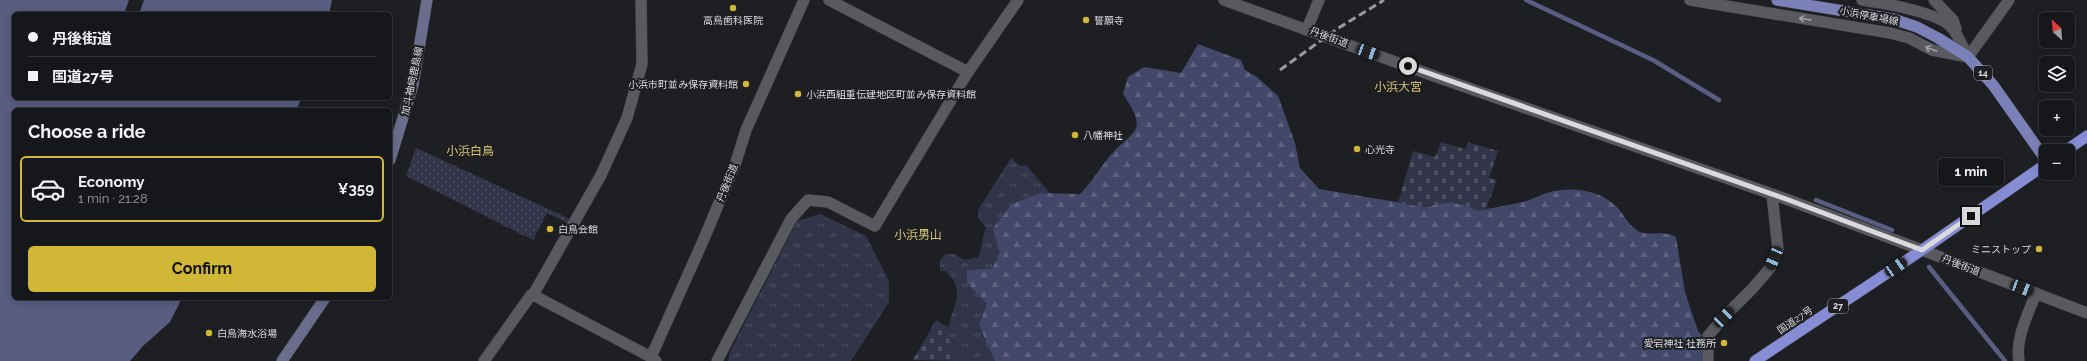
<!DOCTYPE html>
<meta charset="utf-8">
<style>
body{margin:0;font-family:Raleway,"Noto Sans JP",sans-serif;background:#232427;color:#f1f3f6;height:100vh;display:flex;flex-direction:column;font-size:15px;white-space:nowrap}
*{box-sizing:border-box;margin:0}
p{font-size:13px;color:#9e9fa2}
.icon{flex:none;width:22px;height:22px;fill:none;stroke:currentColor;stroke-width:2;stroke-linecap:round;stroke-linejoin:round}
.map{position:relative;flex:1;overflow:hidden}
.drawer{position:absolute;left:12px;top:108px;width:380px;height:192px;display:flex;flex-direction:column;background:#16171a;border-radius:6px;box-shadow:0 2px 10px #0003,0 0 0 1px #353639}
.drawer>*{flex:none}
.guide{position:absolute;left:12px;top:12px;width:380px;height:88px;border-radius:6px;box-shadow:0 2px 10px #0003,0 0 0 1px #353639;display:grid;align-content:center;height:88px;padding:0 16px;background:#16171a}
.needle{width:26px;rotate:334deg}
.buttons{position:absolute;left:2039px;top:12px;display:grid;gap:8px}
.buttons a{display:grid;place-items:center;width:36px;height:36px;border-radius:6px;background:#16171a;box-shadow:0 2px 10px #0003,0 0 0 1px #353639;font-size:20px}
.end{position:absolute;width:18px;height:18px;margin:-9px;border:5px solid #dadadd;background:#111;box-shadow:0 0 0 2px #111}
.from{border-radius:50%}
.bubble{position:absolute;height:28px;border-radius:6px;background:#16171a;box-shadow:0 2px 10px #0003,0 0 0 1px #353639;font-size:13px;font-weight:700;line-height:28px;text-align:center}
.car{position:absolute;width:12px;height:24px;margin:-12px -6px;border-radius:5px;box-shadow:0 0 3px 1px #0007;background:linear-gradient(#222 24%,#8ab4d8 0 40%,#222 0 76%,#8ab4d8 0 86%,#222 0)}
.guide b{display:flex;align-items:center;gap:14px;height:38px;font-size:15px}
.guide b+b{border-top:1px solid #353639}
.guide i{width:10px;height:10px;background:#f1f3f6}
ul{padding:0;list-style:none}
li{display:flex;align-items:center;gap:12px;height:66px;margin:0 8px 6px;padding:0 8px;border:2px solid transparent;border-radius:6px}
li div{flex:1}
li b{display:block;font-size:15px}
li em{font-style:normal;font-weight:700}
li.on{border-color:#d0b836}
li>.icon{width:36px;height:36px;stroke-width:1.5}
h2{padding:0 16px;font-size:18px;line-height:48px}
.action{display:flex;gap:8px;margin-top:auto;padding:8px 16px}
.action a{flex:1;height:46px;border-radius:6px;background:#d0b836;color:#111;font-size:16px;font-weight:700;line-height:46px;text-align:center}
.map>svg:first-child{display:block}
.grass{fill:url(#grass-tufts)}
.forest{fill:url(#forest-firs)}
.cemetery{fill:url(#cemetery-stones)}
.park{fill:url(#park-dots)}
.water{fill:#595d82}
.pier{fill:#1e1f23}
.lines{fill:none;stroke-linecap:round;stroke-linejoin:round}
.stream{stroke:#595d82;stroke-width:4.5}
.minor-casing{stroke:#3a3b3f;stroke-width:12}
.tertiary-casing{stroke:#3a3b3f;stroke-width:12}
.secondary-casing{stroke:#3a3b3f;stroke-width:12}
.primary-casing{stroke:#3a3b3f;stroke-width:12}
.trunk-casing{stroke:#3a3b3f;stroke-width:12}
.minor{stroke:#595a60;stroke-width:11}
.tertiary{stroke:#595a60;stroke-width:11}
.secondary{stroke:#6a6d8c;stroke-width:11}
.primary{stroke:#7b80b8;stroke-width:11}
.trunk{stroke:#868dd5;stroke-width:11}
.rail{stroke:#999a9d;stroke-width:3;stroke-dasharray:8 4;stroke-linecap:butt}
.oneway{stroke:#a0a0a5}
.route{stroke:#dadadd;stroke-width:5}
.poi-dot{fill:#d0b836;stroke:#1e1f23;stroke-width:1.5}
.labels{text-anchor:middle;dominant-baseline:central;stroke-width:4;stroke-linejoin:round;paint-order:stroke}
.shield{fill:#1e1f23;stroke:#a2a2a5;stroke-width:1}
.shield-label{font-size:9px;font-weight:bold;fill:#dadadd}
.street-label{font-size:10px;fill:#dadadd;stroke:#1e1f23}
.poi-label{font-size:10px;fill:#dadadd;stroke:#1e1f23;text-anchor:start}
.quarter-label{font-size:12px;fill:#d2c274;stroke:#1e1f23}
</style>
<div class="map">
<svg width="2087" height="361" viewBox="0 0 2087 361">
<defs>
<pattern id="grass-tufts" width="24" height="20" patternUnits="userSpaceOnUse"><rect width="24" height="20" fill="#32354a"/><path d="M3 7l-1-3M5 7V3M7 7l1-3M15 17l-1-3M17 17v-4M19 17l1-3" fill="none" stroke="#4f5264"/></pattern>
<pattern id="forest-firs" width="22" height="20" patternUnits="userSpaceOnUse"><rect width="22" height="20" fill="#43476a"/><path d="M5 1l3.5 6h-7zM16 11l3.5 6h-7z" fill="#5e617f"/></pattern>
<pattern id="cemetery-stones" width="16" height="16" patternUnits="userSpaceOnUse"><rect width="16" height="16" fill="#32354a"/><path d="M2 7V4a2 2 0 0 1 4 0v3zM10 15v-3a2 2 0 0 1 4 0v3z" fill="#4f5264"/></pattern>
<pattern id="park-dots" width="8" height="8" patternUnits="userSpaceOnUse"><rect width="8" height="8" fill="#32354a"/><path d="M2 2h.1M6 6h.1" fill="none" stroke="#4f5264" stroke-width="1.8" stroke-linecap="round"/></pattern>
</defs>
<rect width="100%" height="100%" fill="#1e1f23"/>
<path class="grass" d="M1011,158L1020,166L1026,165L1051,194L1040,193L994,228L1001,255L992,268L967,270V283L987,304L992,352L995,361H960C956,354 950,346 949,338C945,311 971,296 946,271H940V260L946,254H954L964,260L979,257C982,247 982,238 986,228L978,218V210Z
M820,214L866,236L889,281V302L851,361H728L730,352L797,221Z"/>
<path class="forest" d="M1198,44L1241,60L1245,70L1257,77L1278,96L1295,143L1300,168L1319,189L1426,207L1445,202L1469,205L1476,211C1493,208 1510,205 1527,201C1535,198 1542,194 1550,192C1570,187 1594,189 1611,202C1623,210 1626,224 1638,231C1648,237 1664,229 1676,237L1685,292L1698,331L1703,337L1704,361H995L979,325L987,304L967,283V270L992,268L1000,255L993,228L1012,204L1040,193L1080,194C1092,182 1099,169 1109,157C1133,129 1150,134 1123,94L1128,77L1144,67L1181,73Z"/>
<path class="cemetery" d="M1441,142L1465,149L1468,142L1498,151L1489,178L1497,180L1486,209L1476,211C1461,198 1444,204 1427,206C1418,207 1407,204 1398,203L1413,151L1435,157Z
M936,320L949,328V340L960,361L913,360Z"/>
<path class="park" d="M416,148L570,219L568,223L547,213L533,240L406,176Z"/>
<path class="water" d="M0,0H332L329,14H14V98H302L296,110H14V298H182L170,322L143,346L130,361H0Z"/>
<path class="pier" d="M129,0H144L139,14H124Z"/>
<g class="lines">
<path class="stream" d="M1526,0L1653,60L1719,100
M1816,200L1892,230
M1929,267L2005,361"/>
<defs>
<path id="minor" d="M641,0L642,64L627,118L601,175L533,295L651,357
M1690,0L1890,33L1909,38L1932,50L1968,57
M1862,0C1882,3 1939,12 1952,28C1959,36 1963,48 1968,57
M1934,0L1953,20L1956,29
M1307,29L1319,0
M1968,57L2009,0
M1922,250L2087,313
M484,361L531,295
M656,361L651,357L703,241L735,165L746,130L804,0
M717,361L791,219L808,200L828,202L875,226L968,72
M1708,361V336L1724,317L1753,288L1770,268L1778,249L1772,195
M2019,361C2015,338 2028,315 2036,293"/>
<path id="tertiary" d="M829,0L968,72L1018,0
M1224,0L1434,76L1786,199L1922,250"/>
<path id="secondary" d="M390,160L413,85L427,0
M282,361L325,298"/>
<path id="primary" d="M1777,0L1893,19L1917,27L1938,38L1968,57L1993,85L2046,160"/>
<path id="trunk" d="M2065,151L2087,136
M1755,361L1922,250L2046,164"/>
</defs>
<use href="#minor" class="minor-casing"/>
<use href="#tertiary" class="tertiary-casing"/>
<use href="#secondary" class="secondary-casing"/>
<use href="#primary" class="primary-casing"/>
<use href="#trunk" class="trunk-casing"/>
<use href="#minor" class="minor"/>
<use href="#tertiary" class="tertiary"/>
<use href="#secondary" class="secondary"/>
<use href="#primary" class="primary"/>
<use href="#trunk" class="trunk"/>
<path class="rail" d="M1280,70L1337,29L1384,0"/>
</g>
<defs><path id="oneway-shaft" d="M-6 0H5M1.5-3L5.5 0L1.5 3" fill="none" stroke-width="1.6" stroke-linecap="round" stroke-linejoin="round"/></defs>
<g class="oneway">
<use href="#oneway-shaft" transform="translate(1805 19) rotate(-171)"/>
<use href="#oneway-shaft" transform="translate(1931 49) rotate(-159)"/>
</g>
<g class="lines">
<path class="route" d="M1408,66L1786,199L1922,250L1971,216"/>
</g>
<g class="poi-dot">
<circle cx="733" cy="8" r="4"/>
<circle cx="1086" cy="20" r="4"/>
<circle cx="746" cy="84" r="4"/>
<circle cx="798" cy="94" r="4"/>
<circle cx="1075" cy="135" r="4"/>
<circle cx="1357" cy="149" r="4"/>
<circle cx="550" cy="229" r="4"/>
<circle cx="2039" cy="249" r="4"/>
<circle cx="209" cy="333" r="4"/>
<circle cx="1724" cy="343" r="4"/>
</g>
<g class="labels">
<g class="shield">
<rect x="1974" y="66" width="18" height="14" rx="3"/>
<rect x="1828" y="299" width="20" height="14" rx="3"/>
</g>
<g class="shield-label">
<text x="1983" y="73">14</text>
<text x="1838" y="306">27</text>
</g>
<g class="street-label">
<text transform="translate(1869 16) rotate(11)">小浜停車場線</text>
<text transform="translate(1329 37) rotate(20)">丹後街道</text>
<text transform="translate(412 81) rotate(-78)">加斗袖崎鹿島線</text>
<text transform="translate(727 183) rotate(-68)">丹後街道</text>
<text transform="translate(1961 265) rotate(21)">丹後街道</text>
<text transform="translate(1795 320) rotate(-34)">国道27号</text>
</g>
<g class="poi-label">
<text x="733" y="20" text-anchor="middle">高鳥歯科医院</text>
<text x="1094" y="20">誓願寺</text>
<text x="738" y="84" text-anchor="end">小浜市町並み保存資料館</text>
<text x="806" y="94">小浜西組重伝建地区町並み保存資料館</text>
<text x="1083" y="135">八幡神社</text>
<text x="1365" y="149">心光寺</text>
<text x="558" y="229">白鳥会館</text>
<text x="2031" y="249" text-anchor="end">ミニストップ</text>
<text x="217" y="333">白鳥海水浴場</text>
<text x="1716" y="343" text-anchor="end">愛宕神社 社務所</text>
</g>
<g class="quarter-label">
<text x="1398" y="87">小浜大宮</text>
<text x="470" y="151">小浜白鳥</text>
<text x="918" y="235">小浜男山</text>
</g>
</g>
</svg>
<div class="buttons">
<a><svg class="needle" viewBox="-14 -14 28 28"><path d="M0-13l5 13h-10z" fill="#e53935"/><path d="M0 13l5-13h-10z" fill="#9e9fa2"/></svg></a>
<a><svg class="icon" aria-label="layers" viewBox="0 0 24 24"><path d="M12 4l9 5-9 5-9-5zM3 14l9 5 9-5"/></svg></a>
<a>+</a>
<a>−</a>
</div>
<i class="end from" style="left:1408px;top:66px"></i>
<i class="end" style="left:1971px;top:216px"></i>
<div class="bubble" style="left:1938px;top:158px;width:66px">1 min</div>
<i class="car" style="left:1368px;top:52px;rotate:110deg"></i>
<i class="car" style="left:1774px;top:258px;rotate:203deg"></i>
<i class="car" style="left:1896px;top:267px;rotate:56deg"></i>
<i class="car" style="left:2022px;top:288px;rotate:111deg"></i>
<i class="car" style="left:1724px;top:317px;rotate:46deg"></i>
<div class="guide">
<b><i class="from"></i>丹後街道</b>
<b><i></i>国道27号</b>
</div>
<section class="drawer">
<h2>Choose a ride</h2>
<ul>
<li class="on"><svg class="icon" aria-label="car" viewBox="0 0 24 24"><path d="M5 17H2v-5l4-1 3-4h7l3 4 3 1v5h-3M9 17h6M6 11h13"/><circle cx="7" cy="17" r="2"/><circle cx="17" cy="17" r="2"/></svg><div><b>Economy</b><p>1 min · 21:28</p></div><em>¥359</em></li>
</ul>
<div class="action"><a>Confirm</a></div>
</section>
</div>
